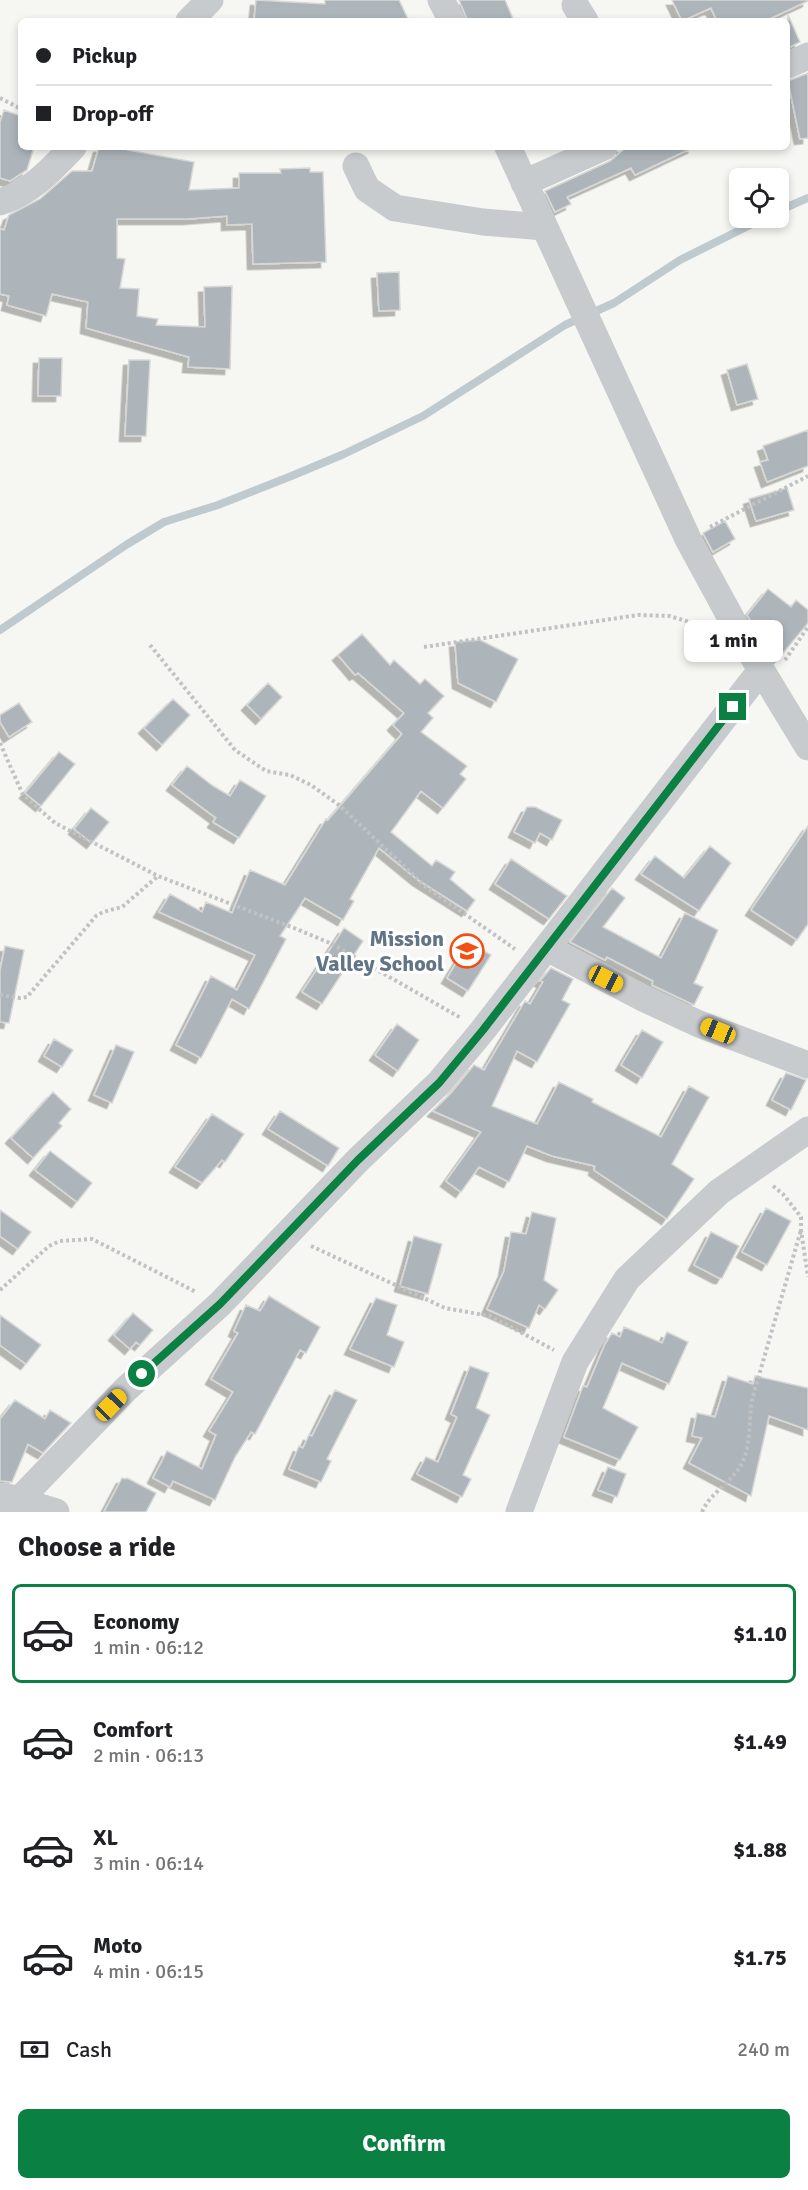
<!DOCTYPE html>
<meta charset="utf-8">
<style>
body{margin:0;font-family:Signika,sans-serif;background:#f6f6f6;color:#202124;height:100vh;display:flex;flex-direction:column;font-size:22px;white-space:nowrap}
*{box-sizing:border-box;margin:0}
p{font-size:20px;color:#757577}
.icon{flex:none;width:33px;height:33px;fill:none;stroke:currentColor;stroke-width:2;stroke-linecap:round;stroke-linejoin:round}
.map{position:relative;height:1512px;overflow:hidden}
.sheet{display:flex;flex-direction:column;background:#fff;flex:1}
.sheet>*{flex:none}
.top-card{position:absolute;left:18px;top:18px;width:772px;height:132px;border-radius:9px;box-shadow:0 3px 9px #0003;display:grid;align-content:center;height:132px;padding:0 18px;background:#fff}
.buttons{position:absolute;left:729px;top:168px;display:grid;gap:12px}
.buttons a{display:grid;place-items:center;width:60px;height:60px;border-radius:9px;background:#fff;box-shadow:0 3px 9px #0003;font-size:30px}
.end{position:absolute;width:27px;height:27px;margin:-14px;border:8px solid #0b8043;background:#fff;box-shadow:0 0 0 3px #fff}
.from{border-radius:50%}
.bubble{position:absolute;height:42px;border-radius:9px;background:#fff;box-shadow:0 3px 9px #0003;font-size:20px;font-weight:700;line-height:42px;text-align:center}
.car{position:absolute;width:18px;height:36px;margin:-18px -9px;border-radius:8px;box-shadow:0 0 4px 2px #0007;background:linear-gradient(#f5c518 24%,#345 0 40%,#f5c518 0 76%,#345 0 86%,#f5c518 0)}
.top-card b{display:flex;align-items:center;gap:21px;height:57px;font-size:22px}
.top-card b+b{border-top:2px solid #e0e0e0}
.top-card i{width:15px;height:15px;background:#202124}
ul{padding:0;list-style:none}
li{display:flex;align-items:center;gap:18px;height:99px;margin:0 12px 9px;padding:0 6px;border:3px solid transparent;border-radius:9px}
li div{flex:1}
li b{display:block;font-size:22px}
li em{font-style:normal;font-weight:700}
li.selected{border-color:#0b8043}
li>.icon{width:54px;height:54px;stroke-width:1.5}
h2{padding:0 18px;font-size:27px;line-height:72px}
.pay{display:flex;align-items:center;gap:15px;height:66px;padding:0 18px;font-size:22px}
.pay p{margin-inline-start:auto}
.action{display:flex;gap:12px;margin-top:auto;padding:12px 18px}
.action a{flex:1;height:69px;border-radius:9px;background:#0b8043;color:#fff;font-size:24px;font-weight:700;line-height:69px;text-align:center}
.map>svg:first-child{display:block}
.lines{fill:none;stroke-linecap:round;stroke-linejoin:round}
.stream{stroke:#bfcacf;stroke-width:8}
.building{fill:#adb5bb;stroke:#d7d7d5;stroke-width:1.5;filter:url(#shadow)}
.path{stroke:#c0c2c4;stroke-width:4;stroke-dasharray:3 3;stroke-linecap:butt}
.street{stroke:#c8cbce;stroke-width:27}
.route{stroke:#0b8043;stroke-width:8}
.labels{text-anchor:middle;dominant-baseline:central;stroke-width:6;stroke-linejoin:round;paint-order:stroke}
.poi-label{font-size:22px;font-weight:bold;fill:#627586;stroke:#fff;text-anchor:end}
</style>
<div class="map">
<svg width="808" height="1512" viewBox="0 0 808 1512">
<defs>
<filter id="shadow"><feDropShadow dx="-5.5" dy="5.5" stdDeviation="0" flood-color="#0004"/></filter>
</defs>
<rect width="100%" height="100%" fill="#f6f6f2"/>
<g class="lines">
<path class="stream" d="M778,211L808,198
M0,630L126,545L164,522L218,505L289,477L344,454L423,416L565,325L614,303L680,260L764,218"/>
</g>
<path class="building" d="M256,0L325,4V0H399L409,21H382L381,19L254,21Z
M459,0H505L514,21H468Z
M672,0H808V1L765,21H717L711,8L682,21Z
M788,15L800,42L788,48Z
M808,73V138L800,139L788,81Z
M4,110L21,116V147H34L27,170L10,181L0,178V122Z
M99,147H128L127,150L194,162L189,190L239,188V173H281L280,169L310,168V172H323L326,262L253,264L252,224L227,225V216L188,219H117V258L125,259L120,288L139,289L137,316L158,319L156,325L205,327L204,287L232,286L230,369L188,367L189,357L86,328L88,302L52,294L46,316L7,305L9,296L0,294V229L4,230L9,215L40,199L72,171H92Z
M621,147H694L635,175L631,168L567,197L571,204L555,212L545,191L610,161L623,150Z
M399,272L400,310L379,311L377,273Z
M39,358H62L61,396H38Z
M129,360H150L146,436H125Z
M747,364L758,399L737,405L727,370Z
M808,430V466L767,482L760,462L768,460L763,446Z
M787,488L794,510L756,521L749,499Z
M725,521L735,539L713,552L703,533Z
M768,589L791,607L796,600L808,610V623L779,658L765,646L762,642L766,637L755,628L747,615Z
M362,634L390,665L394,660L420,684L425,679L444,696L428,713L433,718L421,732L467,766L460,774L466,779L443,808L421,791L391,832L432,866L436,860L455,872L450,879L475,900L467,911L418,880L379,848L350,899L354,901L343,920L305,898L280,936L286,939L249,1009L232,999L201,1058L176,1045L211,976L237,990L255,955L159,912L170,894L202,912L206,902L232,913L250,870L285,885L326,819L328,820L402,734L393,725L404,713L358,673L355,675L338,655Z
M480,640L518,659L496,702L458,683L455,642Z
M268,683L282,697L261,719L247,705Z
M173,699L190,715L162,745L144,728Z
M19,703L32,722L9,737L0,722V715Z
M59,752L75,764L41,806L25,793Z
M187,766L213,786L230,796L240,780L266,796L239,838L213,822L216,818L172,785Z
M527,807H535L562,820L552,840L540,833L535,843L514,832Z
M91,808L109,822L92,843L74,829Z
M808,826V924L797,940L751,910Z
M710,846L731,863L699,911L641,874L655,856L684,878Z
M511,859L567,896L549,919L495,884Z
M612,888L625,898L603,927L661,958L685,913L718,930L694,983L703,987L694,1005L652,985L653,981L607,957L605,960L570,942Z
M344,928L363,941L322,1004L302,992Z
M469,942L491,955L468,991L447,978Z
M5,946L24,950L9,1023L0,1022V970Z
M551,968L573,979L562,1000L570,1004L537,1062L517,1051L492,1106L537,1124L559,1082L593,1099L592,1102L661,1137L689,1086L709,1097L672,1164L694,1179L667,1219L594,1170L595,1166L552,1156L527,1146L509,1182L479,1167L461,1192L446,1181L481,1132L433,1111L451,1093L474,1065L484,1070L522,1006L525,1001L530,1004L543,982L540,981Z
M397,1024L419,1040L398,1071L375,1055Z
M642,1030L663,1042L642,1078L621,1065Z
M54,1039L73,1050L62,1067L44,1056Z
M116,1045L134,1052L112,1103L94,1095Z
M786,1073L806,1080L791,1110L772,1100Z
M53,1092L71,1109L59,1123L62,1126L33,1158L11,1138Z
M280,1111L339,1148L328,1166L268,1129Z
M212,1114L244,1134L225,1162L222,1160L202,1183L175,1167Z
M50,1151L92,1183L77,1202L35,1170Z
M766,1208L791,1221L767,1265L742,1252Z
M0,1210L31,1232L18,1249L0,1236Z
M532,1212L556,1218L544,1280L558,1290L545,1309L539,1305L529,1328L487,1309L504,1271L511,1232L526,1234Z
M711,1232L739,1246L722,1278H719L694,1265Z
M414,1236L442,1244L428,1294L400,1286Z
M269,1296L320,1327L306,1353L300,1350L255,1434L251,1432L235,1457L215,1500L173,1481L170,1487L153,1478L167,1451L202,1469L216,1435L209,1431L233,1392L211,1379L238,1333L234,1331L246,1305L260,1311Z
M376,1298L397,1305L387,1335L404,1342L394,1367L350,1349Z
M133,1313L153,1330L140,1345L136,1342L130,1349L114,1335Z
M0,1315L41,1345L26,1364L0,1345Z
M624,1327L662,1343L667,1332L688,1342L669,1384L622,1363L603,1408L638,1427L620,1460L564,1437L583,1386L587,1387L605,1344L612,1333L620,1337Z
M470,1366L489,1373L476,1408L490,1415L463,1475L471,1479L462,1497L417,1474L426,1457L438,1462L457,1417L451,1414Z
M728,1376L753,1384L755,1376L808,1388V1430L769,1416L751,1496L689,1463L702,1438L692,1436L697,1413L715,1417Z
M335,1390L357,1400L327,1459L331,1461L321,1482L289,1469L299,1446L303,1448L309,1435L312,1436Z
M15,1400L45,1419L50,1410L71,1423L43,1453L28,1444L12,1482L0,1481V1419Z
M608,1467L626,1474L617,1497L598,1490Z
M122,1478L126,1479L127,1478L156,1493L146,1512H104Z"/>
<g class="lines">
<path class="path" d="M0,98L21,109
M710,527L808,476
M150,645L235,750L266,771L290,775L311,785L339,805L426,887L515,949
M424,647L638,615L669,616L707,627
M785,660L808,627
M0,743L23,795L55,823L158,876L294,928L330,943L461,1018
M0,995L20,998L27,997L96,916L103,912L122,907L158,876
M773,1186L783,1194L801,1217V1230L808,1277
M311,1246L445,1308L490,1316L554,1350
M0,1290L49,1246L60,1241L92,1239L196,1292
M702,1512C710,1493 731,1483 741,1465C752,1445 748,1418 753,1396L801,1230"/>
<path class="street" d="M441,0L452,21
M575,5L585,21
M189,21L210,0
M788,65L808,56
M508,147L688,539L743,640L808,747
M356,166L367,189L395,208L483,222L544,227
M524,183L604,147
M0,202C31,192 51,170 73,147
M547,948L645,999L699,1024L808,1065
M4,1496L56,1512
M13,1512L18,1501L126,1389L220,1304L358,1160L439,1083L483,1030L761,670
M519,1512L575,1362L627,1279L719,1192L808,1130"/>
</g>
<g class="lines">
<path class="route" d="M142,1374L220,1304L358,1160L439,1083L483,1030L733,707"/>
</g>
<defs>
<symbol id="school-ring" viewBox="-11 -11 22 22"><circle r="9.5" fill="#fff" stroke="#f34f15" stroke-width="1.5"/><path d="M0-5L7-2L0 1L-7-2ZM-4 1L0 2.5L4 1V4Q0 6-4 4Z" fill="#f34f15"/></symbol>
</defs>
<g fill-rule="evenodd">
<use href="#school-ring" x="448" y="932" width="38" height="38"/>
</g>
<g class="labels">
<g class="poi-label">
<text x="444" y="938">Mission<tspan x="444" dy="25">Valley School</tspan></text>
</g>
</g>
</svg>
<div class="buttons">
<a><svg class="icon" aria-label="locate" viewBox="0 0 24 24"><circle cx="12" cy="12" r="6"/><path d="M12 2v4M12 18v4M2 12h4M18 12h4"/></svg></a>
</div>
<i class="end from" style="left:142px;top:1374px"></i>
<i class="end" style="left:733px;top:707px"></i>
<div class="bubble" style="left:684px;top:620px;width:99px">1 min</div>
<i class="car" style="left:606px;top:979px;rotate:117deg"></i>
<i class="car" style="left:718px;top:1031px;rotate:292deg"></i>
<i class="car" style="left:111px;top:1405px;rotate:44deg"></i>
<div class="top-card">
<b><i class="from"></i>Pickup</b>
<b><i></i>Drop-off</b>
</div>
</div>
<section class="sheet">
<h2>Choose a ride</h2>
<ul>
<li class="selected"><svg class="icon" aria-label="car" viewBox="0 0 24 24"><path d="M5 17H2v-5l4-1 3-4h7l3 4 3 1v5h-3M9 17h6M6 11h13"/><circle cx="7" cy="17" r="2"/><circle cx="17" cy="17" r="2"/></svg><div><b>Economy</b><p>1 min · 06:12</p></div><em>$1.10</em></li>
<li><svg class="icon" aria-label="car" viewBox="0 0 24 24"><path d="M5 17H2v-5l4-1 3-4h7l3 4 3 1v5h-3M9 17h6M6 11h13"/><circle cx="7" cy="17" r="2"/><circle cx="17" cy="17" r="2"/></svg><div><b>Comfort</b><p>2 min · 06:13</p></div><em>$1.49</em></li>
<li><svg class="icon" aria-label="car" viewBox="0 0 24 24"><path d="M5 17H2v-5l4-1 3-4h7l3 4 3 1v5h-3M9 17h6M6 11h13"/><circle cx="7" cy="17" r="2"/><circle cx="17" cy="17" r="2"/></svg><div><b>XL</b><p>3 min · 06:14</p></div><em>$1.88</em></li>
<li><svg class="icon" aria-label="car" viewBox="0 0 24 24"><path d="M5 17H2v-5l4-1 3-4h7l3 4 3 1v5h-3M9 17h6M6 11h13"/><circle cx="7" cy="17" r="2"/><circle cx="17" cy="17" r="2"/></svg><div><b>Moto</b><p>4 min · 06:15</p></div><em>$1.75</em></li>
</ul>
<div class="pay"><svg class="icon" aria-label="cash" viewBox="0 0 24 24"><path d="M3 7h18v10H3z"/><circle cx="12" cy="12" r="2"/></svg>Cash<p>240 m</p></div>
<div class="action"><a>Confirm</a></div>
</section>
